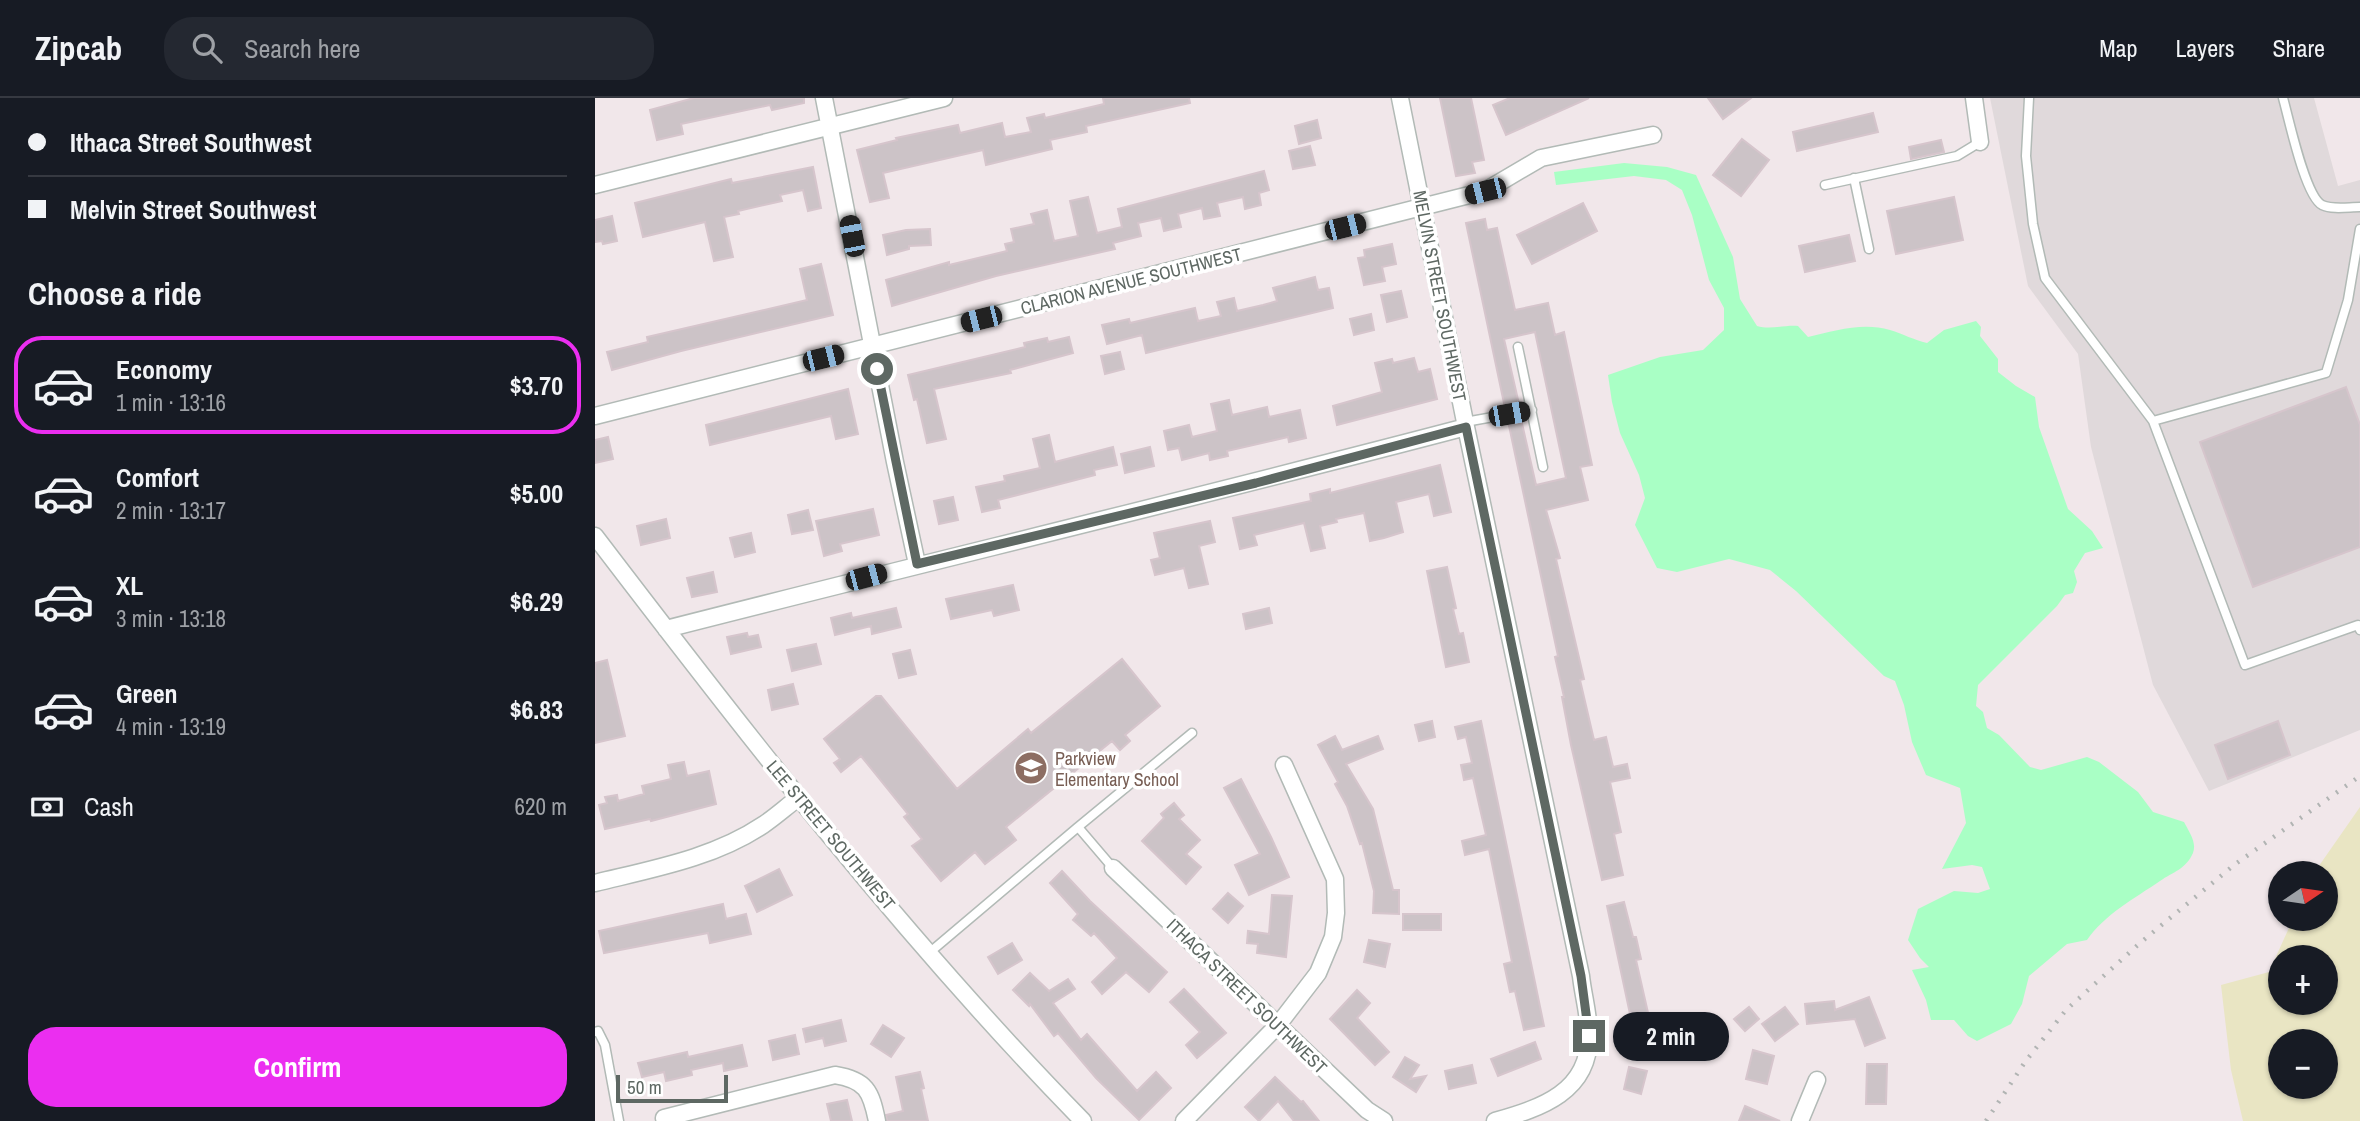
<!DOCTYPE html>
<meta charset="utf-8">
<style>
body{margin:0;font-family:"Archivo Narrow",sans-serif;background:#242831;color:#f1f3f6;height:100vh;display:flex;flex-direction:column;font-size:26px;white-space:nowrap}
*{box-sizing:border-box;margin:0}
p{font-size:23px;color:#9ea1a6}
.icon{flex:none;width:38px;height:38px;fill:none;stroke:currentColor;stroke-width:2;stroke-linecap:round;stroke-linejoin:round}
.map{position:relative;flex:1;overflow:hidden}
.panel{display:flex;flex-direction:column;background:#171b24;width:595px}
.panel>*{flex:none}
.top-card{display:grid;align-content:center;height:154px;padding:0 28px;background:#171b24}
.needle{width:46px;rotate:77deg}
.fabs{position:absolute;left:1673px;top:763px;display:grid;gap:14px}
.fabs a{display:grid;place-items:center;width:70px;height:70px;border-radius:50%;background:#171b24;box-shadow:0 2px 5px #0004;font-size:35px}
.scale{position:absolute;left:21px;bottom:18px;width:112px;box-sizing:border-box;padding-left:7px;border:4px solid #5e6863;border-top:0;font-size:19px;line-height:24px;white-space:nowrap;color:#5e6863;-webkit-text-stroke:5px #fff;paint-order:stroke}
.end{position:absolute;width:32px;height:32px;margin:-16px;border:9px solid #5e6863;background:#fff;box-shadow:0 0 0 4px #fff}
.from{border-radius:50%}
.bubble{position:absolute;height:49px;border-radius:24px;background:#171b24;box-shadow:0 2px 5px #0004;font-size:23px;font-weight:700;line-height:49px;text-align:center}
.car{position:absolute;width:21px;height:42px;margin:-21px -10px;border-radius:9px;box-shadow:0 0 5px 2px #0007;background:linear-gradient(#222 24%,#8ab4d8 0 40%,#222 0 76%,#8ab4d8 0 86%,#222 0)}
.top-card b{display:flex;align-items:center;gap:24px;height:66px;font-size:26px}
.top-card b+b{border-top:2px solid #363941}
.top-card i{width:18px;height:18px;background:#f1f3f6}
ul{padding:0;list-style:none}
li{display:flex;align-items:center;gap:21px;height:98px;margin:0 14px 10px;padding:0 14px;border:4px solid transparent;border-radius:28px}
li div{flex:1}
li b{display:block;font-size:26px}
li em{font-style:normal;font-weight:700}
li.on{border-color:#eb2ef0}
li>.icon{width:63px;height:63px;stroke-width:1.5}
h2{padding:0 28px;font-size:32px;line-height:84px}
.pay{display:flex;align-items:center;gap:18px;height:77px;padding:0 28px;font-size:26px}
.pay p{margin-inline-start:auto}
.action{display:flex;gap:14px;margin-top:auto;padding:14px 28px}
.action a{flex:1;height:80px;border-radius:28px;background:#eb2ef0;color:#fff;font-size:28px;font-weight:700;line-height:80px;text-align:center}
header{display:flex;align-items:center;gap:42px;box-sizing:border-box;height:98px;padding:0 35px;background:#171b24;border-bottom:2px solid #363941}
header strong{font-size:33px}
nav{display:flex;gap:38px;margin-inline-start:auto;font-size:24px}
.search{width:490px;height:63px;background:#242831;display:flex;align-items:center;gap:18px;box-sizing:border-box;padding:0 24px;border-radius:28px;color:#9ea1a6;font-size:26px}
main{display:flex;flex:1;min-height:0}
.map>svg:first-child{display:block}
.industrial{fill:#e0d9db}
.green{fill:#e9e5c3;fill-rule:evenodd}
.water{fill:#a9ffc5}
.building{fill:#ccc3c7;stroke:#d6c5cc;stroke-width:2}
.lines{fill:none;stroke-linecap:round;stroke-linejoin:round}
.service-casing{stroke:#b2bab6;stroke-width:11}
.minor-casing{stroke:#b2bab6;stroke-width:19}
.service{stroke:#fff;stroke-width:8}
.minor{stroke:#fff;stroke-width:16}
.rail{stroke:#b1b4b3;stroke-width:4.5;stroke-dasharray:2 9;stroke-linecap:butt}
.route{stroke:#5e6863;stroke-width:9}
.labels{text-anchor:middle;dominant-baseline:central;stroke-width:7;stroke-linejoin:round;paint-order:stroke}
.street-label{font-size:18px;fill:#5e6863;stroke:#fff}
.education-label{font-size:18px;fill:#785e54;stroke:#fff;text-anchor:start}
</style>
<header>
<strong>Zipcab</strong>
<div class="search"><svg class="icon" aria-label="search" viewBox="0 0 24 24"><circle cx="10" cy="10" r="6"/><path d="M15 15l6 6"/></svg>Search here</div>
<nav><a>Map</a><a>Layers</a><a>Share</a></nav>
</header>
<main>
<section class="panel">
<div class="top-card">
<b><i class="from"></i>Ithaca Street Southwest</b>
<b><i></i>Melvin Street Southwest</b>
</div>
<h2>Choose a ride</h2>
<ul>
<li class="on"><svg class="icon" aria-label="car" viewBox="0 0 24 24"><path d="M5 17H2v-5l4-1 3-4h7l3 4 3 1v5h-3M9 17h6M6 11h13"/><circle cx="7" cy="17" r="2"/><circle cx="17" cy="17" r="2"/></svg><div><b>Economy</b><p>1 min · 13:16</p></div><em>$3.70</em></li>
<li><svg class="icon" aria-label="car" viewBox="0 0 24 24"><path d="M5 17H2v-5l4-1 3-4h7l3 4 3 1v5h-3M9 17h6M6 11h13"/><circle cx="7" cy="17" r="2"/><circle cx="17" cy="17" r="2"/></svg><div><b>Comfort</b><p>2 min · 13:17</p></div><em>$5.00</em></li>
<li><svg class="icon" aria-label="car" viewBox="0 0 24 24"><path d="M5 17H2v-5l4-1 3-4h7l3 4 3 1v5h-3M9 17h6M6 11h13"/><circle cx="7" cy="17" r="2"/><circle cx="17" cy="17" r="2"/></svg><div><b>XL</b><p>3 min · 13:18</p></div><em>$6.29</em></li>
<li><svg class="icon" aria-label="car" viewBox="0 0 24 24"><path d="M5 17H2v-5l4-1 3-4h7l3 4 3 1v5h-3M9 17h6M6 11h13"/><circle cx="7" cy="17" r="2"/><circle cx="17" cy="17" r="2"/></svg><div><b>Green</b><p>4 min · 13:19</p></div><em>$6.83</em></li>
</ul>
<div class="pay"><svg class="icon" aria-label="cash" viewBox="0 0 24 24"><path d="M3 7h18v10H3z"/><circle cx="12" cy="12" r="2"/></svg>Cash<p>620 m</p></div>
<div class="action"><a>Confirm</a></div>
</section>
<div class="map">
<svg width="1765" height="1023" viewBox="0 0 1765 1023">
<rect width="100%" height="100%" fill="#f1e7ea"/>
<path class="industrial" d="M1395,0H1719L1743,88L1765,82V632L1614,693L1558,587L1496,349L1483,256L1433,188Z"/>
<path class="green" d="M1765,709V1023H1648L1636,972L1626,887L1674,874L1698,821H1731V775H1719ZM1685,859H1731V905H1685ZM1685,943H1731V989H1685Z"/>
<path class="water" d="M1029,65L1072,69L1101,77L1138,159L1145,201L1162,228C1175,232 1189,227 1203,228L1213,239C1240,233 1267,224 1295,232C1308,236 1319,242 1332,245L1349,232L1381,223L1386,229L1385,238L1403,261V274L1421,288L1440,299L1444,329L1473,411L1497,433L1508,450L1490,455L1479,473L1482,484L1478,495L1470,497L1462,508L1383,587L1381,608L1388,614L1392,630L1404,637L1435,669L1446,672L1492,659L1504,664L1543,694L1558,714L1589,724C1594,734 1602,744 1598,755C1591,771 1578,774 1565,783C1540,800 1509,817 1492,842L1472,846L1434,878L1427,906L1416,926L1382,943L1373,938L1359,922H1336L1331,902L1317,872L1334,869L1325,860L1313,842L1323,811L1359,793L1383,795L1395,791L1387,769L1377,767L1347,771L1371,725L1365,690L1331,677L1317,644L1309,607L1300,583L1289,578L1201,493L1175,472L1134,461L1082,474L1062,470L1040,427L1050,400L1044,377L1025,335L1017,304L1013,277L1065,259L1108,252L1129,232V210L1114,182L1097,117L1087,92L1071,82L1039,78L961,87L959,74Z"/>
<path class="building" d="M99,0H209V5L177,12L175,7L86,26L88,36L62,42L55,12Z
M508,0H594L595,5L491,28L492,34L455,42L457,51L391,67L388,52L288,75L294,100L275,104L262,52L302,42L301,40L363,27L365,35L407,25L410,39L436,34L432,20L449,16L450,20L509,6Z
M845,0H876L889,62L877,64L880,75L861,78Z
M915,0H994L911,37L898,7Z
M1113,0H1156L1128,21Z
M1278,15L1283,34L1202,53L1198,34Z
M722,22L726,40L704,46L700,28Z
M1147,41L1174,62L1146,98L1118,77Z
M1346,42L1349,54L1316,61L1314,49Z
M715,48L720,67L698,71L694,53Z
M218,69L226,110L213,113L208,92L185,97L187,103L143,113L144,116L129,119L138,159L119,163L110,124L48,139L40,105L136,81L137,85Z
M669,73L674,92L664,95L666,107L650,111L648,99L622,105L625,118L609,121L607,110L583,116L586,129L569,133L566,120L543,125L546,138L518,145L520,151L401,178L297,208L291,182L354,164V167L412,153L410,146L419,144L416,131L439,126L436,116L452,112L459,143L483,138L475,103L493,99L502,135L527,129L523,111Z
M1359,99L1368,142L1301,156L1292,113Z
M988,105L1002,133L937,166L922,137Z
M17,118L22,143L8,146L7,143L0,144V122Z
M890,121L892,132L902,130L920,212L953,205L960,237L969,234L997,367L985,369L993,402L951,412L965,460L961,461L989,581L985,582L999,642L1011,639L1018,669L1032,666L1035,680L1015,684L1026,734L1019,736L1028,777L1007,782L976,647L967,599H969L960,559L963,558L913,323L926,321L941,387L971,380L940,234L909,241L924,306L910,310L871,125Z
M335,131L336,147L314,148V151L292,157L288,137L311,132Z
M1254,137L1260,163L1210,174L1204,148Z
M797,146L801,166L787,169L790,183L769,187L763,160L770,159L769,152Z
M226,166L238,217L86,253L17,272L12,254L53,244L52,239L212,202L205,171Z
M720,179L723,192L734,190L738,210L551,255L547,237L512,246L507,227L534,221L535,225L600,210L603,223L626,218L622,204L639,200L642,213L668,207L682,203L678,190Z
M806,193L812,219L792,224L786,197Z
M776,216L779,232L759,237L755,221Z
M474,239L478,255L415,272L416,275L339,291L351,341L332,345L322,301L319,302L313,277L430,249L429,245L452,240L453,244Z
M525,254L529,271L510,276L506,258Z
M819,260L823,274L835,271L842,301L742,327L738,308L787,294L780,265L797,261L798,265Z
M1751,289L1765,327V449L1658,489L1605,344Z
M253,291L263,336L241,341L236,318L115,347L111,327Z
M634,302L637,317L672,309L674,319L705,312L711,340L694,344L693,339L632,353L633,358L615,362L614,355L587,362L584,350L573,352L569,333L594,327L597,339L622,333L616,306Z
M454,337L460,364L518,349L522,367L499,372L500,377L403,402L405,410L387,414L381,389L410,383L409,378L445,370L438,341Z
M13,339L18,361L0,365V342Z
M555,349L559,368L530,375L526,356Z
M845,367L856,414L839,418L834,396L801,404L808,434L789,440L775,443L769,415L741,421L742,424L725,428L730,450L716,453L709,425L659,437L662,447L645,451L638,420L716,403L715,396L735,391V395Z
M358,399L363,422L344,426L339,403Z
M278,411L284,437L245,446L247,453L229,458L221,423Z
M213,412L218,432L197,436L193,417Z
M71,421L75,440L46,447L42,428Z
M615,423L620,444L604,448L613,486L594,490L589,470L560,477L556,462L565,460L559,435Z
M156,435L160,454L140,459L135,440Z
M852,469L861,510L858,511L864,536L868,535L874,564L851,569L832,473Z
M118,474L122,494L97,499L92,480Z
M418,487L424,512L399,518L397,512L356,521L351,501Z
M301,510L306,529L277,536L276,528L240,537L236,520L256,515L257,520Z
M674,510L677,525L651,531L648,516Z
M152,535L153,539L163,537L166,549L136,556L132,539Z
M221,546L226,566L197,573L192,552Z
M315,552L321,576L304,580L298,556Z
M527,561L565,608L530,637L535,643L525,652L517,643L411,729L421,742L390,766L380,754L346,783L317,748L327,741L309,719L313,716L266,658L246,674L239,665L245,661L229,641L281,598H286L362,691L433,631L436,635Z
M12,562L30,638L0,645V565Z
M198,586L203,606L177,612L173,592Z
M837,623L840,639L824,643L820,627Z
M886,623L949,928L929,932L920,893L915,894L909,866L917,864L894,751L870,757L867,743L891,737L878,680L869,682L866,667L877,665L871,639L863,641L860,629Z
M1683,623L1695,657L1633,681L1620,647Z
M740,638L747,652L783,638L788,651L751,666L778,711L798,792H804V816L778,815L779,793L767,745L765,746L752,708L740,686L743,684L723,647Z
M89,664L92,678L114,673L121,706L56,723L55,721L10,731L4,707L12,705L10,699L22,697L23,703L49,696L47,688L76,681L73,667Z
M646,681L676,739L694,779L654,797L640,767L665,756L629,690Z
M579,705L589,717L584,721L605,742L591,756L606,769L591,786L547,743L569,720L566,716Z
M184,771L197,797L162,814L150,788Z
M467,773L495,803L572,874L554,894L531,874L507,896L497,884L522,860L499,835L496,838L478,822L483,816L455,785Z
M633,795L648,808L633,825L618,811Z
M677,797L697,798L691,859L662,855L663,846L652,845L653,833L674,836Z
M1029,804L1038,839H1041L1046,861L1041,862L1054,919L1053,950L1033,949L1035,916L1012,808Z
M128,806L131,821L151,816L156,836L115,845L113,835L9,855L4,833Z
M808,816H846V832H808Z
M774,842L795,846L790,869L769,864Z
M417,845L427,862L403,876L393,859Z
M435,875L454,893L473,881L480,891L458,905L486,942L492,936L542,993L561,974L576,990L544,1022L501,980L463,935L459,938L435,906L434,908L418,892Z
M589,891L631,935L602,960L591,947L605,934L575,904Z
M762,892L775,905L762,920L794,954L780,967L735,921Z
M1274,899L1290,940L1270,948L1260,921L1212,926L1210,906L1239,903L1240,912Z
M1154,909L1164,921L1150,933L1139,921Z
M1190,909L1203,926L1180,943L1167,926Z
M246,922L251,943L230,948L228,940L211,944L208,931Z
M288,927L309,940L296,959L276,946Z
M1083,936L1099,938L1096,955L1080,953Z
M200,937L204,956L178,962L174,943Z
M940,944L946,961L903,978L896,961Z
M147,947L152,968L129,973L128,965L96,972L97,977L71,983L69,974L47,979L43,965L92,954L93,959Z
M1158,952L1179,958L1172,986L1151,981Z
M810,959L824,967L815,981L831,978L821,994L798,979Z
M1272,966H1292L1291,1006H1271Z
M877,967L881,985L854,991L850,973Z
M1034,969L1052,973L1046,996L1029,991Z
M325,974L329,990L326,991L333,1023H292L291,1017L308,1013L301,979Z
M680,979L706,1004L708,1003L724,1023H699L683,1003L664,1023L650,1009Z
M252,1002L257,1023H236L232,1006Z
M1150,1008L1185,1023H1144Z"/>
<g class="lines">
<defs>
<path id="service" d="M1434,0L1431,58L1438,126L1450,180L1558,323
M1688,0C1694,21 1710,98 1727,107C1738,112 1753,109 1765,109
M1259,80L1274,151
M1230,87L1362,58L1385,44
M1765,131L1753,202L1731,275L1558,323L1650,567L1763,527L1765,532
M923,249L948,369
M870,324L937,312
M518,770L483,729L597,635
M334,855L483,729
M0,934L3,933L10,947L24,1023"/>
<path id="minor" d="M229,0L300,364L322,466
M805,0L871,329L986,878C988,897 994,917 994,937C995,994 946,1010 900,1023
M1379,0L1385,44
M0,87L349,0
M0,318L890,93L946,60L1058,37
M0,438C154,640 310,841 488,1023
M71,531C337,463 605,399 871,329
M518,770L772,1012L789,1023
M0,785C57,771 119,760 168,727C180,719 191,709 203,700
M69,1020L240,977C271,982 276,993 282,1023
M589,1023L683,927L723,875L738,839L741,815L740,781L689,667
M1205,1023L1222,982"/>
</defs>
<use href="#service" class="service-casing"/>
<use href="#minor" class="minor-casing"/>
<use href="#service" class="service"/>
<use href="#minor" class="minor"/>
<path class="rail" d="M1391,1023L1430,964L1471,912L1545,845L1639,767L1765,678"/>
</g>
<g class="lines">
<path class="route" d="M282,271L322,466L661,385L871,329L986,878L994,938"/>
</g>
<defs>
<symbol id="school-disc" viewBox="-11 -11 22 22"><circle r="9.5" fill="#8d6e63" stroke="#fff"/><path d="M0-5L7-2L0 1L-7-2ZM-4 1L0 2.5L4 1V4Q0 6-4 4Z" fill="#fff"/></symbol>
</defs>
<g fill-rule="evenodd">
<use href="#school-disc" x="417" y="651" width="38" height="38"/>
</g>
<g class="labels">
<g class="street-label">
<text transform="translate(536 183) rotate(-14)">CLARION AVENUE SOUTHWEST</text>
<text transform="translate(845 198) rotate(79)">MELVIN STREET SOUTHWEST</text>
<text transform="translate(236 737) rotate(50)">LEE STREET SOUTHWEST</text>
<text transform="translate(652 898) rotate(44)">ITHACA STREET SOUTHWEST</text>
</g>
<g class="education-label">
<text x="460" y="660">Parkview<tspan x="460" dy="21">Elementary School</tspan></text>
</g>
</g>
</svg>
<div class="fabs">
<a><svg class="needle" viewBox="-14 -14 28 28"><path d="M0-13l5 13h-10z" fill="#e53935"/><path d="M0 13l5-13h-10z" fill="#9ea1a6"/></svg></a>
<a>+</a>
<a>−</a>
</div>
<div class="scale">50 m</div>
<i class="end from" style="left:282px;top:271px"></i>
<i class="end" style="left:994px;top:938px"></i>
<div class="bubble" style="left:1018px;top:914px;width:116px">2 min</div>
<i class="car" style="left:890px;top:93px;rotate:256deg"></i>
<i class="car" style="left:750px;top:129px;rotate:76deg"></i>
<i class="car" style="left:257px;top:138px;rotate:349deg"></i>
<i class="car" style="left:386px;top:221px;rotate:256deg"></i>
<i class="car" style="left:228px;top:260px;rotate:76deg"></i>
<i class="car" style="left:914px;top:316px;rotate:80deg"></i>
<i class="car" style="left:271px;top:479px;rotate:75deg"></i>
</div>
</main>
